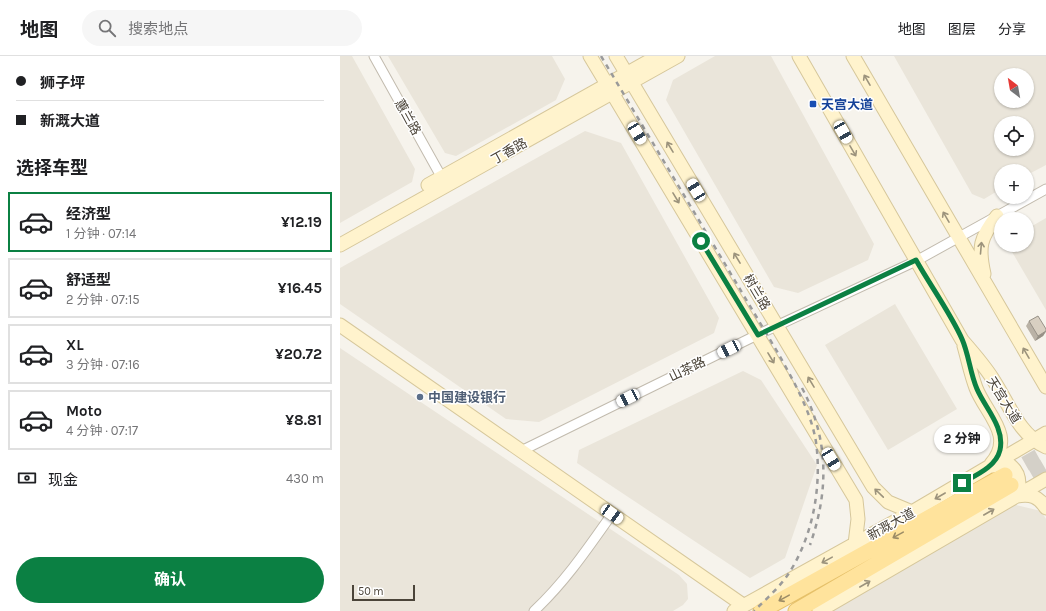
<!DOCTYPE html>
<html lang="zh">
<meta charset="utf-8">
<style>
body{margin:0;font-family:Karla,"Noto Sans SC",sans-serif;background:#f6f6f6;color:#202124;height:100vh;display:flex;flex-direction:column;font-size:15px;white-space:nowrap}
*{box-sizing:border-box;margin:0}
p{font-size:13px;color:#757577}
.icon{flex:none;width:22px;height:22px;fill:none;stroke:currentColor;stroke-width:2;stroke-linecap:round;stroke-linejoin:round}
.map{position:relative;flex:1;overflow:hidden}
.details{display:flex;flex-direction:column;background:#fff;width:340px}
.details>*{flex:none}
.hud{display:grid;align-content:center;height:88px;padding:0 16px;background:#fff}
.needle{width:26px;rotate:329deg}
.controls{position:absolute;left:654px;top:12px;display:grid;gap:8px}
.controls a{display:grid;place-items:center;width:40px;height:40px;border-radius:50%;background:#fff;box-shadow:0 1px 3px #0004;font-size:20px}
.scale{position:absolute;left:12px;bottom:10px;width:63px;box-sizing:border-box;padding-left:4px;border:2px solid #4b4439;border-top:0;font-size:11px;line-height:14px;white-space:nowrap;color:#4b4439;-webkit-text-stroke:3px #fff;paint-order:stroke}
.end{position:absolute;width:18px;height:18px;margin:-9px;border:5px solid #0b8043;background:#fff;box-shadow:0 0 0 2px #fff}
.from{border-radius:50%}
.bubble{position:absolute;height:28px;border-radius:14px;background:#fff;box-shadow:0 1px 3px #0004;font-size:13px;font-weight:700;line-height:28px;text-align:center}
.car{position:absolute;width:12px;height:24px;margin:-12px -6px;border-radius:5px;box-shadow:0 0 3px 1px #0007;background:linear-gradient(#fff 24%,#345 0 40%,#fff 0 76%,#345 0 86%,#fff 0)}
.hud b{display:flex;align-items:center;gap:14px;height:38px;font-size:15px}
.hud b+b{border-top:1px solid #e0e0e0}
.hud i{width:10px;height:10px;background:#202124}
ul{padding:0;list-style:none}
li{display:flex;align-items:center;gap:12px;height:60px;margin:0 8px 6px;padding:0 8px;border:2px solid #e0e0e0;border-radius:0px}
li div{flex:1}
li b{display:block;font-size:15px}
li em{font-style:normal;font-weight:700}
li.selected{border-color:#0b8043}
li>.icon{width:36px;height:36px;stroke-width:1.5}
h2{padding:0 16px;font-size:18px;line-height:48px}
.pay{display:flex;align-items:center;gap:10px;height:44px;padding:0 16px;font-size:15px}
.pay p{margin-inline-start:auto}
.button{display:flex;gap:8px;margin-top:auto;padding:8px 16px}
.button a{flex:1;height:46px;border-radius:24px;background:#0b8043;color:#fff;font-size:16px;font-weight:700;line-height:46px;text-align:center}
header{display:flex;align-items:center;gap:24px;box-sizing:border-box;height:56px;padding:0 20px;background:#fff;border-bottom:1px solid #e0e0e0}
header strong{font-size:19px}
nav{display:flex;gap:22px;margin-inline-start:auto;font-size:14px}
.search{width:280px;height:36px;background:#f6f6f6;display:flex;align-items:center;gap:10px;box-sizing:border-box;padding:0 14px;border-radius:22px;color:#757577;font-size:15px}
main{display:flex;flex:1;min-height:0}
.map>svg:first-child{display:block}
.residential{fill:#eae5da;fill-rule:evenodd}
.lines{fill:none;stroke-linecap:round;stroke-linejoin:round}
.primary-tunnel{stroke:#d4d0c8;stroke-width:15;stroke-dasharray:15 8;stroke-linecap:butt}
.street-casing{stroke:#c2bbae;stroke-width:11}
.secondary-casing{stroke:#d6c79b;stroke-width:15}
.primary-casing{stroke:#e6c16a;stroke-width:17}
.street{stroke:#fff;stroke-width:9}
.secondary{stroke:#fff3cd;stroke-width:13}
.primary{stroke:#ffe39c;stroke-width:15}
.rail{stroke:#9a9a9a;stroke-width:2.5;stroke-dasharray:5 5;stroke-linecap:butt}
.wall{fill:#bab2a6}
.shaded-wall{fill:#979187}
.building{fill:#d8cfc1;stroke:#979187}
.oneway{stroke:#9c937c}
.oneway2{stroke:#9c8c66}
.route{stroke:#0b8043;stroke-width:5}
.transit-dot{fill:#1a4fb4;stroke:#fff;stroke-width:1.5}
.service-dot{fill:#5c6f8a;stroke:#fff;stroke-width:1.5}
.labels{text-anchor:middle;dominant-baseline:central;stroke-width:3;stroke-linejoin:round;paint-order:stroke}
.transit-label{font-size:13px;font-weight:bold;fill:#164399;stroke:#fff;text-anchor:start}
.street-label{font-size:13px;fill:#4b4439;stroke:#fff}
.service-label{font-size:13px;font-weight:bold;fill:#4e5e75;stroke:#fff;text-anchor:start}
</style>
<header>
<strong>地图</strong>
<div class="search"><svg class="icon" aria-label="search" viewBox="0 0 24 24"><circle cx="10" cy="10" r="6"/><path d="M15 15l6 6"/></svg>搜索地点</div>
<nav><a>地图</a><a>图层</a><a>分享</a></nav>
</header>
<main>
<section class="details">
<div class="hud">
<b><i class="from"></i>狮子坪</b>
<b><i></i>新溉大道</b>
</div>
<h2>选择车型</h2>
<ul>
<li class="selected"><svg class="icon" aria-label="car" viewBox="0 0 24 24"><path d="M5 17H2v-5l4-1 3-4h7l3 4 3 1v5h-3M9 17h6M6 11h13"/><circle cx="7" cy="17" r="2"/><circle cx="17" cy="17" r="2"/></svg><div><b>经济型</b><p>1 分钟 · 07:14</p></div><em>¥12.19</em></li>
<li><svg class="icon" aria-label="car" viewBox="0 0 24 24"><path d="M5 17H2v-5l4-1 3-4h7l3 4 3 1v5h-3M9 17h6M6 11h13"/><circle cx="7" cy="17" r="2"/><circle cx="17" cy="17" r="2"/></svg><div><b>舒适型</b><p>2 分钟 · 07:15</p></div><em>¥16.45</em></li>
<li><svg class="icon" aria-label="car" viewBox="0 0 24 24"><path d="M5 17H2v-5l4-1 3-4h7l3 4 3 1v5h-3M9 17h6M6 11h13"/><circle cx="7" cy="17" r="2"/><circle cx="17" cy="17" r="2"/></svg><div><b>XL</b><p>3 分钟 · 07:16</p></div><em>¥20.72</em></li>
<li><svg class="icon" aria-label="car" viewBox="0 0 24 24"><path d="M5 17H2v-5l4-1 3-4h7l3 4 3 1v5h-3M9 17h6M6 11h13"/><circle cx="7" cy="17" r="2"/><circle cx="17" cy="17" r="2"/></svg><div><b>Moto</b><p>4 分钟 · 07:17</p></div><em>¥8.81</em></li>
</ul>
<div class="pay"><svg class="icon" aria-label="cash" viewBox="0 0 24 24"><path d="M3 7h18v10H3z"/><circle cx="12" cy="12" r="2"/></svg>现金<p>430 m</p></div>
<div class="button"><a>确认</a></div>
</section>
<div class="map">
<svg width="706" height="555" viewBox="0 0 706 555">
<rect width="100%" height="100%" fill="#f6f3ec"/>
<path class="residential" d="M0,0H12L75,113L72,126L0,167Z
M48,0H212L225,23L216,44L116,100L105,97Z
M375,0H431L534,188L528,204L458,237L434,231L326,44L333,24Z
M554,0H706V109L687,119V115H661V133L644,143L632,138ZM661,19H687V45H661ZM661,67H687V93H661Z
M245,75L281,87L379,262L374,277L199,366L166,363L0,248V212Z
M706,162V254L668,189H687V173Z
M555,248L617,353L548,394L485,289Z
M0,292L339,519L347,528L348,543L343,549L333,555H0Z
M403,315L421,324L477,409L445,502L410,522L237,407L239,394Z
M672,448L701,455L706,463V555H489Z"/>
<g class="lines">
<path class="primary-tunnel" d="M665,419L706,396
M671,429L706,409"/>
<defs>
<path id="street" d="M34,0L102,122
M181,395L417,279L576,205L706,133
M194,555C225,526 248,492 272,458"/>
<path id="secondary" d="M250,0L516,444L518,463L515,488
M276,0L533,431L548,446L572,456
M459,0L622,284C633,297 645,310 654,325C669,348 679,379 706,391
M513,0L706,331
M88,129L318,0
M0,189L338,0
M644,218C638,191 640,182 657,160
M0,269L403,549
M624,290C628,304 631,319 636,332C646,358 676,380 651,408
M653,410L667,407C680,415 681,426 677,440C691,438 698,440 706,452
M394,555L572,456L706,377
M479,555L706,423"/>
<path id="primary" d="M421,555L665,419
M456,555L671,429"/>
</defs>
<use href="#street" class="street-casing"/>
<use href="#secondary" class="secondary-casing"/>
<use href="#primary" class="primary-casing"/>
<use href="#street" class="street"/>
<use href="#secondary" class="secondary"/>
<use href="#primary" class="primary"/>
<path class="rail" d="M261,0L438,297C453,324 471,355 476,386C482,430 473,480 449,517C440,531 426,543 414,555
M462,332C489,383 489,435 470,489"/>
</g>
<path class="wall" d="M689,265L706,273V276L703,280L695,285L686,270Z"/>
<path class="shaded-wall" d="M706,275L703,280L695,285L698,280Z"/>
<path class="building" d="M698,260L706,273V275L698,280L689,265Z"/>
<defs><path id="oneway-shaft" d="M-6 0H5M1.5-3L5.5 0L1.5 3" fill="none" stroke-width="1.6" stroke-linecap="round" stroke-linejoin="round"/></defs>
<g class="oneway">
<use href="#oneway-shaft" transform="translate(527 24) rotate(-120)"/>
<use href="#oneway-shaft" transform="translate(330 91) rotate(-121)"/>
<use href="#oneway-shaft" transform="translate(513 95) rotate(60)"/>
<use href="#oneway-shaft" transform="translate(336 142) rotate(59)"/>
<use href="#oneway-shaft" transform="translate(606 161) rotate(-120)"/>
<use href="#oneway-shaft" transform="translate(641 192) rotate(-85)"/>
<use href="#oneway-shaft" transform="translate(397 202) rotate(-121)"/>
<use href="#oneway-shaft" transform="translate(686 297) rotate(-120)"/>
<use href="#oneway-shaft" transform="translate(431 302) rotate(59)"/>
<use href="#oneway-shaft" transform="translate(471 326) rotate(-121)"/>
<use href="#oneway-shaft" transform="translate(539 437) rotate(-136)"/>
<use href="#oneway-shaft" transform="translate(600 440) rotate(150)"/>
<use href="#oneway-shaft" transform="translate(649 456) rotate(-30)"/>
<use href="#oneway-shaft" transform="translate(487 504) rotate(151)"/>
<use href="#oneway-shaft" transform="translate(525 528) rotate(-30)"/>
</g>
<g class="oneway2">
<use href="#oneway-shaft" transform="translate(558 479) rotate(151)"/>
<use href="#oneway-shaft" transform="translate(444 542) rotate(151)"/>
</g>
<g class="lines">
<path class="route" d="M361,185L418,279L576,204C590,229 611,258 622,283C629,299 630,317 637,333C645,352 665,371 660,394C656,411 636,419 622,427"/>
</g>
<rect class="transit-dot" x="469" y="44" width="8" height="8" rx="2"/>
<circle class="service-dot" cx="80" cy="341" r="4"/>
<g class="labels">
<g class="transit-label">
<text x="481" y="48">天宫大道</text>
</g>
<g class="street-label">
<text transform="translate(68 61) rotate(61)">蕙兰路</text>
<text transform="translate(169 95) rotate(-29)">丁香路</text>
<text transform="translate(417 236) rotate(59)">树兰路</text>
<text transform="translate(347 313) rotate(-26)">山茶路</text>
<text transform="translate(664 344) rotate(58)">天宫大道</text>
<text transform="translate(551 468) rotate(-29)">新溉大道</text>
</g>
<g class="service-label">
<text x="88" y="341">中国建设银行</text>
</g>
</g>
</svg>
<div class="controls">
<a><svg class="needle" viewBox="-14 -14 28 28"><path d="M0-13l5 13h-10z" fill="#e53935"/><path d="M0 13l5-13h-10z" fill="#757577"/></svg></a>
<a><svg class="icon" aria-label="locate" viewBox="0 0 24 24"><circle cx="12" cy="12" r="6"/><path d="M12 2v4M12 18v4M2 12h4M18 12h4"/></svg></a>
<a>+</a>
<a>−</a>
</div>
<div class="scale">50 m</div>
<i class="end from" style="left:361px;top:185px"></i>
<i class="end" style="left:622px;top:427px"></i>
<div class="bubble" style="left:594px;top:369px;width:56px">2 分钟</div>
<i class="car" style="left:503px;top:76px;rotate:150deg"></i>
<i class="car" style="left:297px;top:77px;rotate:149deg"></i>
<i class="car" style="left:356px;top:134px;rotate:329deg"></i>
<i class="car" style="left:389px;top:293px;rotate:244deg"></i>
<i class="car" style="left:288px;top:342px;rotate:244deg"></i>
<i class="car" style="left:491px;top:403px;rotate:149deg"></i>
<i class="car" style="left:272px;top:458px;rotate:125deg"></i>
</div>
</main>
